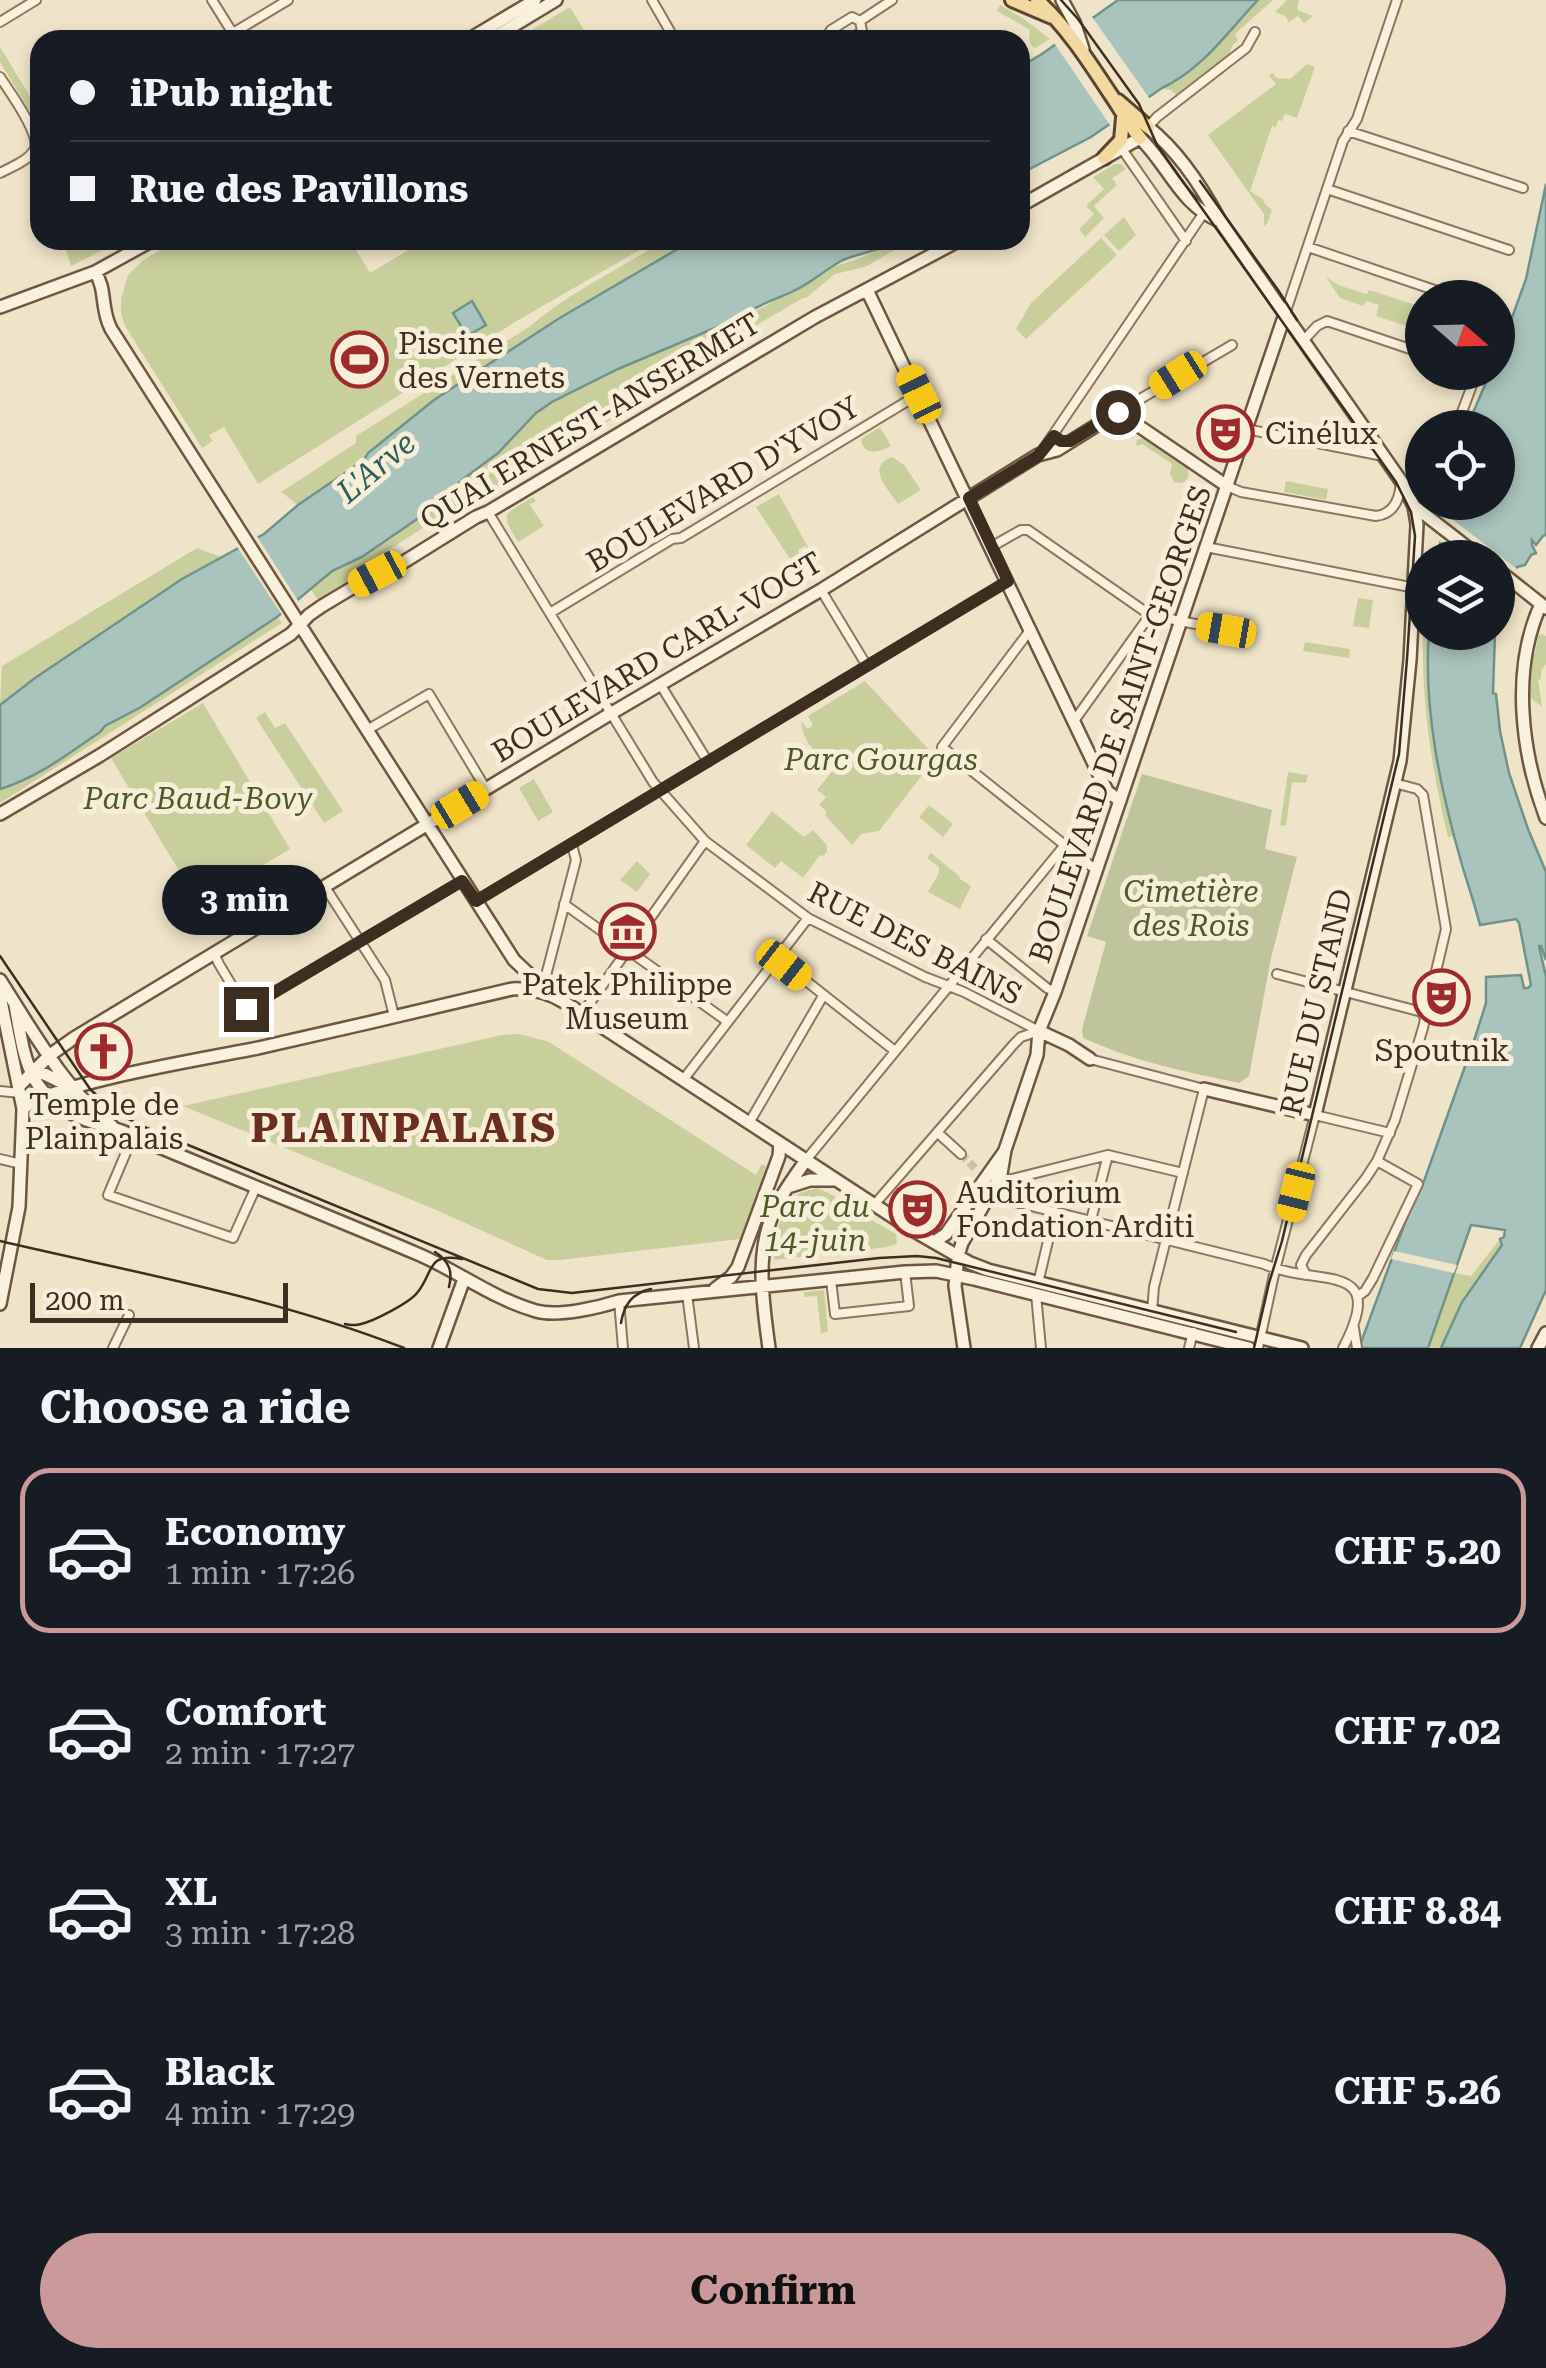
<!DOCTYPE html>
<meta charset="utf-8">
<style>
body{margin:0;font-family:"Roboto Serif",serif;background:#242831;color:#f1f3f6;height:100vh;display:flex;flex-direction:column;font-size:38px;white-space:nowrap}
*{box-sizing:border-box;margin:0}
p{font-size:32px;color:#9ea1a6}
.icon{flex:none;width:55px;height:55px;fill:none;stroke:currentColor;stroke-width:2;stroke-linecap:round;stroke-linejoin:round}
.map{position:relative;height:1348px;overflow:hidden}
.side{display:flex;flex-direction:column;background:#171b24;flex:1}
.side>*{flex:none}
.hud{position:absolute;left:30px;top:30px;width:1000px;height:220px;border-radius:30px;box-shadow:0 5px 15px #0003;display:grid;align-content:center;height:220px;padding:0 40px;background:#171b24}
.needle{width:65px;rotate:110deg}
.controls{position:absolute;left:1405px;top:280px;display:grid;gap:20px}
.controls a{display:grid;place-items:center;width:110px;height:110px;border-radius:50%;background:#171b24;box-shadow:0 5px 15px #0003;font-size:50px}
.scale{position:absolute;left:30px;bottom:25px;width:258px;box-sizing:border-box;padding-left:10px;border:5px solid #3d2e20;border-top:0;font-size:28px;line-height:35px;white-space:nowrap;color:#3d2e20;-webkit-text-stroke:8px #f7eed8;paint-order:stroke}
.end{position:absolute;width:45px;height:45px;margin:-22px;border:12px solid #3d2e20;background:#fff;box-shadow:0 0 0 5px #fff}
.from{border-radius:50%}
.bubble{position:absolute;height:70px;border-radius:35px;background:#171b24;box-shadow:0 5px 15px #0003;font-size:32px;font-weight:700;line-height:70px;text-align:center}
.car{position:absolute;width:30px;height:60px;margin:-30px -15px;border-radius:12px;box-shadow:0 0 8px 2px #0007;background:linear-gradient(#f5c518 24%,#345 0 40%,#f5c518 0 76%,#345 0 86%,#f5c518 0)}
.hud b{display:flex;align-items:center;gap:35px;height:95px;font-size:38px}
.hud b+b{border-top:2px solid #363941}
.hud i{width:25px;height:25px;background:#f1f3f6}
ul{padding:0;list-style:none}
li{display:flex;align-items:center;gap:30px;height:165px;margin:0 20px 15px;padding:0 20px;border:5px solid transparent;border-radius:30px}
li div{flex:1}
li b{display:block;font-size:38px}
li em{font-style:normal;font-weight:700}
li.selected{border-color:#cc999b}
li>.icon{width:90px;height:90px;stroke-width:1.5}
h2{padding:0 40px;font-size:45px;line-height:120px}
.button{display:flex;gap:20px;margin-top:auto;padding:20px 40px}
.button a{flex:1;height:115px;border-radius:60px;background:#cc999b;color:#111;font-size:40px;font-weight:700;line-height:115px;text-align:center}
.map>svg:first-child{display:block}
.green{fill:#c9cf9b}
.cemetery{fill:#bfc49a}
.water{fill:#a9c4bc;stroke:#6f938a;stroke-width:2.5}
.pier{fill:#f0e4c8}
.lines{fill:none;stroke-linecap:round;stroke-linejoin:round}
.street-tunnel{stroke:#ccc0a6;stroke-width:8;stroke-dasharray:8 4;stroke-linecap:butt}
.street-casing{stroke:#8d765c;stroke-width:12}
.secondary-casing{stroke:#6f573f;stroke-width:16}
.primary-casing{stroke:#5b4430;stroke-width:18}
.street{stroke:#faf1dc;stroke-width:8}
.secondary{stroke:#faf1dc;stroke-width:11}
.primary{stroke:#f3d9a0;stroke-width:12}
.tram{stroke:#3d2e20;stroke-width:2.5}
.route{stroke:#3d2e20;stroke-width:12}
.labels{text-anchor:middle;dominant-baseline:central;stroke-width:10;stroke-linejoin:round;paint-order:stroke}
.poi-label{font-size:30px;fill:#3d2e20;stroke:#f7eed8;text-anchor:start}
.street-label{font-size:30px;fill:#3d2e20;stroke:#f7eed8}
.park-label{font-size:30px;font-style:italic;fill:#4d5a26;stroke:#f7eed8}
.water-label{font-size:32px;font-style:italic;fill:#2f5d5a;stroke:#f7eed8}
.district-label{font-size:40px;font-weight:bold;letter-spacing:2.5px;fill:#6b2e1e;stroke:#f7eed8}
</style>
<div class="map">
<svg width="1546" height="1348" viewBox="0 0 1546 1348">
<rect width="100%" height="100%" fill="#f0e4c8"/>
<path class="green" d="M1258,0H1273L1235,34L1238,40L1232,46L1228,58L1176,95L1171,90L1162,88C1203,69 1228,31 1258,0Z
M1287,0H1299L1297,10L1313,16L1304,23L1298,16L1289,22L1285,16L1275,12Z
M1000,5L1024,19L1050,39L1035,48C1028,44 1029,37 1030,30L997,11Z
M570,7L590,40H515L568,8Z
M0,47L40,113V128L0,62Z
M1307,64L1315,67L1297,118L1285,114L1282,121L1278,120L1276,127L1272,126L1250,191L1264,200V203L1272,210L1268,222L1264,227V214L1208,135L1276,84L1269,76L1272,73L1277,78L1290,79Z
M1115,164H1121L1126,169L1112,178L1117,185L1094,206L1104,218L1085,237L1079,229L1094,214L1086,206L1104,189L1093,177Z
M1124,217L1136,235L1119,251L1104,235Z
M1101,238L1117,255L1026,339L1016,329L1031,303Z
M63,240H95L100,248L113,240H123L71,266Z
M177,240H350L370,273L425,240H657L515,322L258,484L224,427L209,435L213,441L202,448L125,326L121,314V299L128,275L142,261Z
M673,240H693L434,400L369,453L364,460L298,505L281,492L356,443V436L529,327C569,292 617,271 661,242L667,241L669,243Z
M901,240H912L865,267L835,274L806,298H803L757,325L762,329L465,507V501L373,560L375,563L318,600L311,590L332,571L362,557L433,508L463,480L498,453L536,413L552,402L618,369L759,309L805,285L835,266L856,260Z
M1326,277L1338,285L1363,293L1367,294L1369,290L1422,307V331L1376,316L1379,305L1366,301L1363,306L1340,298Z
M880,427L891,446C880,452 863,457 861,439Z
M1145,438L1187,467C1190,474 1189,479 1182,483L1174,482L1170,474L1172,464L1142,444L1136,446L1137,440Z
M892,457L904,465L921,490L898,504C888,489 865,467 892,457Z
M1286,481L1328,489L1326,500L1284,492Z
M779,494L810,551L805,546L798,550L801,557L792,562L756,507Z
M533,497L536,501L530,505L544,526L518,542C499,511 504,515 533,497Z
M197,548L221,557L182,579L98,635L0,705L2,666Z
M1358,598L1373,600L1369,628L1353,626Z
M277,617L282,623L0,803V789L30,777L100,732L105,726L141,707Z
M1423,633H1429C1424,700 1438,771 1455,836L1448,837C1432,771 1421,701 1423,633Z
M1542,634L1546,636V664L1541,671V679L1538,680L1542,707L1530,697L1531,687L1532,653H1535L1538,636Z
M1305,642L1350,649L1349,658L1303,651Z
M865,681L932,753L926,770L879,831L861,834L852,845L825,815L827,812L819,805L826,797L817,790L834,769C818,757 802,741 801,721L808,729L813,725L808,716Z
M203,703L290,849L199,904L111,758Z
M265,712L275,728L285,723L343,811L324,823L256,718Z
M1288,772L1308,775L1306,783L1292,782L1286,826L1280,825Z
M534,779L553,812L538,821L519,788Z
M929,805L953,824L943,837L919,817Z
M772,811L804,837L813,830L827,845V852L823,856L820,855L803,878L781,861L775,868L746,845Z
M931,853L959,876L960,879L971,886L960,909L928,892L939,873V867L927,858Z
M637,861L650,874L637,892L620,880Z
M519,1034L549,1042L756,1175L761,1165H765L766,1168L740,1239L560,1260H547L434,1209L183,1106L502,1035Z
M818,1188L840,1199L841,1203L896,1234L897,1244L887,1247L774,1260C773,1241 780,1211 795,1197C801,1191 809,1190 818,1188Z
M1500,1239L1502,1244L1462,1302L1441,1348H1428L1454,1273L1471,1276Z
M824,1290L828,1332L821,1333L817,1296L804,1297V1292Z"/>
<path class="cemetery" d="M1142,774L1272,810L1265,849L1297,857L1271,958L1249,1076L1239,1083C1185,1072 1133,1061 1083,1038L1082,1029L1106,942L1087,936Z"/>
<path class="water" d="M1118,0H1258C1228,31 1203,69 1162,88L1091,137L1020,174V67L1042,54Z
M1546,184V535L1543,536L1536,545L1532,540V545L1536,553L1531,555L1525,565L1517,567L1508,593L1503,619L1498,618V558H1438L1446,503L1498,502V428L1467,427L1490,373L1498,372V356L1526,279Z
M693,240H901C883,250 862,252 843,260C829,267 817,278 803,286C783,298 760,302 741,317L618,369L552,402L536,413L498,453L462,480L433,508L362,557L332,571L277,617L141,707L105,726L100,732C68,754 37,778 0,789V705L35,678L182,579L264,534L298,505L364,460L368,453L434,400L558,319Z
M472,301L486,325L467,336L453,313Z
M1429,633H1495L1493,693L1496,694L1500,731L1509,773L1528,829L1546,872V960L1541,946H1539L1546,977V1290L1520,1348H1441L1462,1302L1502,1245L1500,1239L1504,1237L1505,1230L1471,1225L1428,1348H1359L1406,1220L1424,1181L1473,1044L1486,1003V977L1521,975L1524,988H1528L1531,985L1519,923L1516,919L1480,925C1475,905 1468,885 1462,865C1441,792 1423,709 1429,633Z"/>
<path class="pier" d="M1090,14L1152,102L1112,128L1052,40Z
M1440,510L1521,572L1513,596L1498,585V558L1461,557L1435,538Z
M255,533L300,604L284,618L236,545Z
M1394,1251L1457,1265L1454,1273L1391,1259Z"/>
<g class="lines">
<path class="street-tunnel" d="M961,1154L976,1169"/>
<defs>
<path id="street" d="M212,0L237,40
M652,0L675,40
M0,22L36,0
M233,33L288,0
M832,40L829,33L831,30L852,17L860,21L892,0
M851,40L862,31L860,21
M0,77C9,91 42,135 34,150C28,161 11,167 0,173
M1148,127L1157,117L1246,48L1255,32
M1348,131L1523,188
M1122,149L1186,241
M1327,189L1509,250
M1308,247L1458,298
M1285,314L1343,141L1357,119L1397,0
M1303,341L1317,326L1327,321L1422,353
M1118,412L1232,345
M1456,428L1477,372
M1246,429L1383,456
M1040,454L1203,214
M1227,486L1241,492L1376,516C1394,514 1400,499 1401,481L1413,488H1422
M488,512L653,782L705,841L808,918L925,977L964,992L1039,1031
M991,547L1021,530H1028L1150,615L1226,630
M1206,547L1415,588
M821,590L867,666
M550,613L672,539L681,538L919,394
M1031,629L942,747L1096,870
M660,684L708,762
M1074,721L1150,615
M367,730L429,694L486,789
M325,887L385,980L394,1016
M476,901L1008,581
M564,904L728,1022
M986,939L1047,988L1055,992
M214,953L219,964L246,1009L462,881
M777,958L895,1051
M1277,974L1422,1012
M543,987L576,860L572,845
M582,1014L705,841
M1090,1059L1204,1089L1154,1287L1152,1311
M683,1080L808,918
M0,1091L20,1093
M749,1123L823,996
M938,1133L961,1154
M133,1136L108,1195L233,1238L256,1187
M0,1159L21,1164
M806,1160L1064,846
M996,1183L1108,1155L1183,1173
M1015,1202L1264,1264C1316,1288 1390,1258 1343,1348
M874,1205L1014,1044L1021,1037L1039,1031
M1091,1220L1108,1155
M1306,1275L1301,1265L1306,1255L1366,1178L1377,1161L1395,1120L1423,1028L1425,1019L1422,1012L1429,1001L1446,929L1423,795L1417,789L1394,783
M831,1280L835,1314L909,1306L905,1272
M1038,1283L1055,1212
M687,1294L694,1348
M1036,1294L1041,1348
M1358,1296L1365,1291L1373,1278L1418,1184L1377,1161
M619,1301L623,1348
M1354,1328L1357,1348
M113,1348L129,1315
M1189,1348L1193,1332
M1258,1348L1275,1270L1315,1115L1390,1133"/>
<path id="secondary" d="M1062,0L1074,22L1083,49
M468,40L535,0
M490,40L556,0
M1148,127C1178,151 1202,187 1220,221L1401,481L1414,506L1417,524L1410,660L1400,761L1315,1115L1204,1089
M1140,138C1169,166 1180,205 1220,221
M1020,206L1140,138
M95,272C107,290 100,308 111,329L514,960L548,992
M867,290L1107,791L1120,801
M0,307L95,272L153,240
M1414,506L1481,558
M1498,570L1546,608
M1541,604C1511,669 1521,752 1546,818
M0,814L99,756L291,634L309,615L322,606L357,585L394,568L476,517L488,512L815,317L960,240
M0,980C30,1027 67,1093 112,1126
M0,996L23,1109L19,1207L0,1304
M15,1005C25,1061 27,1096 86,1120C98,1125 112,1127 124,1132C222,1174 322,1213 420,1255C459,1272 494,1299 536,1311C558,1317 597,1308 619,1301L905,1272L936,1271L974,1279L1249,1348
M1039,1031L1069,1045L1090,1059
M32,1068L69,1086
M19,1086L50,1055L74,1038L610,714L821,590L1038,455L1057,450L1118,412L1227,486
M23,1109C47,1084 214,1057 258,1048C343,1029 427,1009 512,989C531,988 547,992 564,1002L916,1232L970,1263L988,1270L1302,1348
M788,1187L810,1180H833
M934,1242L946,1234L1004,1152
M715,1289L731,1277L738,1267L779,1156L780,1143
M439,1348L464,1279
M769,1348C763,1302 754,1251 776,1207C784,1190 796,1175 806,1160
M964,1348L955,1286L958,1256L962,1243L1001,1174L1005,1150L1037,1055L1039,1031L1055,992L1285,314
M1538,1348L1546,1333"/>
<path id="primary" d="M1012,0L1052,17
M1037,0C1066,26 1088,60 1109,92C1120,108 1128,123 1140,138
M1118,101L1148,127
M1104,158L1121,140L1123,118"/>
</defs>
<use href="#street" class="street-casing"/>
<use href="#secondary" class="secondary-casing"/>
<use href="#primary" class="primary-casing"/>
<use href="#street" class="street"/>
<use href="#secondary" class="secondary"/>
<use href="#primary" class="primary"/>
<path class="tram" d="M1061,0L1078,19L1139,104L1157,145L1396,482L1411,512L1415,536L1407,659L1399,754L1282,1241L1269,1283L1254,1348
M1200,181L1278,290L1297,320
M0,956L90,1089L113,1111L142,1126L538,1289L572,1293L879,1258L917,1256L936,1258L1236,1332
M0,1241C136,1273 274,1297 404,1348
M435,1252C449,1261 453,1271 449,1287
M621,1323C624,1305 632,1293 651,1289
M345,1324C352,1325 355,1326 361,1324C374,1321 409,1303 417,1293C434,1273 426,1252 462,1259"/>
</g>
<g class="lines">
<path class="route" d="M246,1009L462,881L476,901L1008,581L969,498L1038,456L1054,436L1061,441H1070L1118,412"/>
</g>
<defs>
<symbol id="stadium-ring" viewBox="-11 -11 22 22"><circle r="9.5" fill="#f7eed8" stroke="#9e2a2b" stroke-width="1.5"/><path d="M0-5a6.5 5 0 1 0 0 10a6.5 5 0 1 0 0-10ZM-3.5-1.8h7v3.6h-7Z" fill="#9e2a2b"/></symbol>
<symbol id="theatre-ring" viewBox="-11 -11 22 22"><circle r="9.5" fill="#f7eed8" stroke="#9e2a2b" stroke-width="1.5"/><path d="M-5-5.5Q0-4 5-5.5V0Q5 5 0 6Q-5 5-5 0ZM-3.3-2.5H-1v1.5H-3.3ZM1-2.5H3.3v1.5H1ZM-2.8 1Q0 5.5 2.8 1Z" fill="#9e2a2b"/></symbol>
<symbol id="museum-ring" viewBox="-11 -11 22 22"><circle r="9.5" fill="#f7eed8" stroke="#9e2a2b" stroke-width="1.5"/><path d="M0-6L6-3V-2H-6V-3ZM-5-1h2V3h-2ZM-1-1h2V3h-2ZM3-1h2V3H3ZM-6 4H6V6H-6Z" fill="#9e2a2b"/></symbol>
<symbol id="church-ring" viewBox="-11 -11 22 22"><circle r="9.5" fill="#f7eed8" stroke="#9e2a2b" stroke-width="1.5"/><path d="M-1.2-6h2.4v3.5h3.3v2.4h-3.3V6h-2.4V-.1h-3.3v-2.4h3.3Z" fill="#9e2a2b"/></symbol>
</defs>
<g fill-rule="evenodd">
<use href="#stadium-ring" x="328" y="328" width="63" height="63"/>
<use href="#theatre-ring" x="1194" y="402" width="63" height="63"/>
<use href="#museum-ring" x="596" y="900" width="63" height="63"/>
<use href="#theatre-ring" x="1410" y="966" width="63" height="63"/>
<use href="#church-ring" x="72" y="1020" width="63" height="63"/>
<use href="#theatre-ring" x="886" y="1178" width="63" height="63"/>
</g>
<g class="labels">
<g class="poi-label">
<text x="398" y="343">Piscine<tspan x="398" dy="34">des Vernets</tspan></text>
<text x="1265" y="433">Cinélux</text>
<text x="627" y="984" text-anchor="middle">Patek Philippe<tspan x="627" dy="34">Museum</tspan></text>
<text x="1442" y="1050" text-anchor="middle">Spoutnik</text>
<text x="104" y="1104" text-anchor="middle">Temple de<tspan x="104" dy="34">Plainpalais</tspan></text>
<text x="956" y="1192">Auditorium<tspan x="956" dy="34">Fondation Arditi</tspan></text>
</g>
<g class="street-label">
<text transform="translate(590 421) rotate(-31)">QUAI ERNEST-ANSERMET</text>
<text transform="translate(723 484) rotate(-31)">BOULEVARD D'YVOY</text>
<text transform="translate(657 657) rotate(-31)">BOULEVARD CARL-VOGT</text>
<text transform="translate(1120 724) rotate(-71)">BOULEVARD DE SAINT-GEORGES</text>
<text transform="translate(915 943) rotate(27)">RUE DES BAINS</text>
<text transform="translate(1316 1002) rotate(-77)">RUE DU STAND</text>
</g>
<g class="park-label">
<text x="881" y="759">Parc Gourgas</text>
<text x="198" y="798">Parc Baud-Bovy</text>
<text x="1191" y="891">Cimetière<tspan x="1191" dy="34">des Rois</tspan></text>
<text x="815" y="1206">Parc du<tspan x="815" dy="34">14-juin</tspan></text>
</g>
<g class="water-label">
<text transform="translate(376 467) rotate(-40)">L'Arve</text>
</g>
<g class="district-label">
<text x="404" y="1128">PLAINPALAIS</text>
</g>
</g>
</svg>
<div class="controls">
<a><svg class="needle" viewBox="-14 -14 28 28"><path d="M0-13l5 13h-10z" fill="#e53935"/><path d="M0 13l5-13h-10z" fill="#9ea1a6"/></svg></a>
<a><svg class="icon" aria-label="locate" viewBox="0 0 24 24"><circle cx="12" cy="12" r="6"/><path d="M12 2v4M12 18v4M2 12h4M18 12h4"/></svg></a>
<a><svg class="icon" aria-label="layers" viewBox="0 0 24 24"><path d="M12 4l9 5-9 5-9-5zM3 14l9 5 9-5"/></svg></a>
</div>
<div class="scale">200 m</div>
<i class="end from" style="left:1118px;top:412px"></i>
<i class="end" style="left:246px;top:1009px"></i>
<div class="bubble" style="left:162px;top:865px;width:165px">3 min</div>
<i class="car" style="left:1178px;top:375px;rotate:238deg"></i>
<i class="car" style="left:919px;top:394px;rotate:334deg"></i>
<i class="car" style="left:377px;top:574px;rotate:242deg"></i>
<i class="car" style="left:1226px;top:630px;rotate:280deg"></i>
<i class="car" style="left:460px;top:805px;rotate:59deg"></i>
<i class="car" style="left:784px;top:965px;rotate:128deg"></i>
<i class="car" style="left:1296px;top:1192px;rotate:194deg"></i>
<div class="hud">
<b><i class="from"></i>iPub night</b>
<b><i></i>Rue des Pavillons</b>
</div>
</div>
<section class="side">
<h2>Choose a ride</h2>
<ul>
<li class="selected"><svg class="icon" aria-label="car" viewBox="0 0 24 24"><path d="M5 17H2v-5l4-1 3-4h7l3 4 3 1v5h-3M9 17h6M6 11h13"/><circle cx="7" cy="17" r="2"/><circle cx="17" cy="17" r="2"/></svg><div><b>Economy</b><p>1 min · 17:26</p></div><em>CHF 5.20</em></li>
<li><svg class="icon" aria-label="car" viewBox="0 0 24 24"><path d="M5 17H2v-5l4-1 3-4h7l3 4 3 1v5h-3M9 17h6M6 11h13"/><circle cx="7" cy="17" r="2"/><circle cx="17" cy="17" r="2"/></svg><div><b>Comfort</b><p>2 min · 17:27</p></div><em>CHF 7.02</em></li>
<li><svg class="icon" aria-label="car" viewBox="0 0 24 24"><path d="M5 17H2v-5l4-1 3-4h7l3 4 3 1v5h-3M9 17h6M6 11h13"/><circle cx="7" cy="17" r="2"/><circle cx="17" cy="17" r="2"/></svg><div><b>XL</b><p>3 min · 17:28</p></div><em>CHF 8.84</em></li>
<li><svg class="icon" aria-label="car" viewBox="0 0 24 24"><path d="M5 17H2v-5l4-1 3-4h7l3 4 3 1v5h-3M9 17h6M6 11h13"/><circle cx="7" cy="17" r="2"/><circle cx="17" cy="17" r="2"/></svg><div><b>Black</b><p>4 min · 17:29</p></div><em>CHF 5.26</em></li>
</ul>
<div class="button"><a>Confirm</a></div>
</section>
